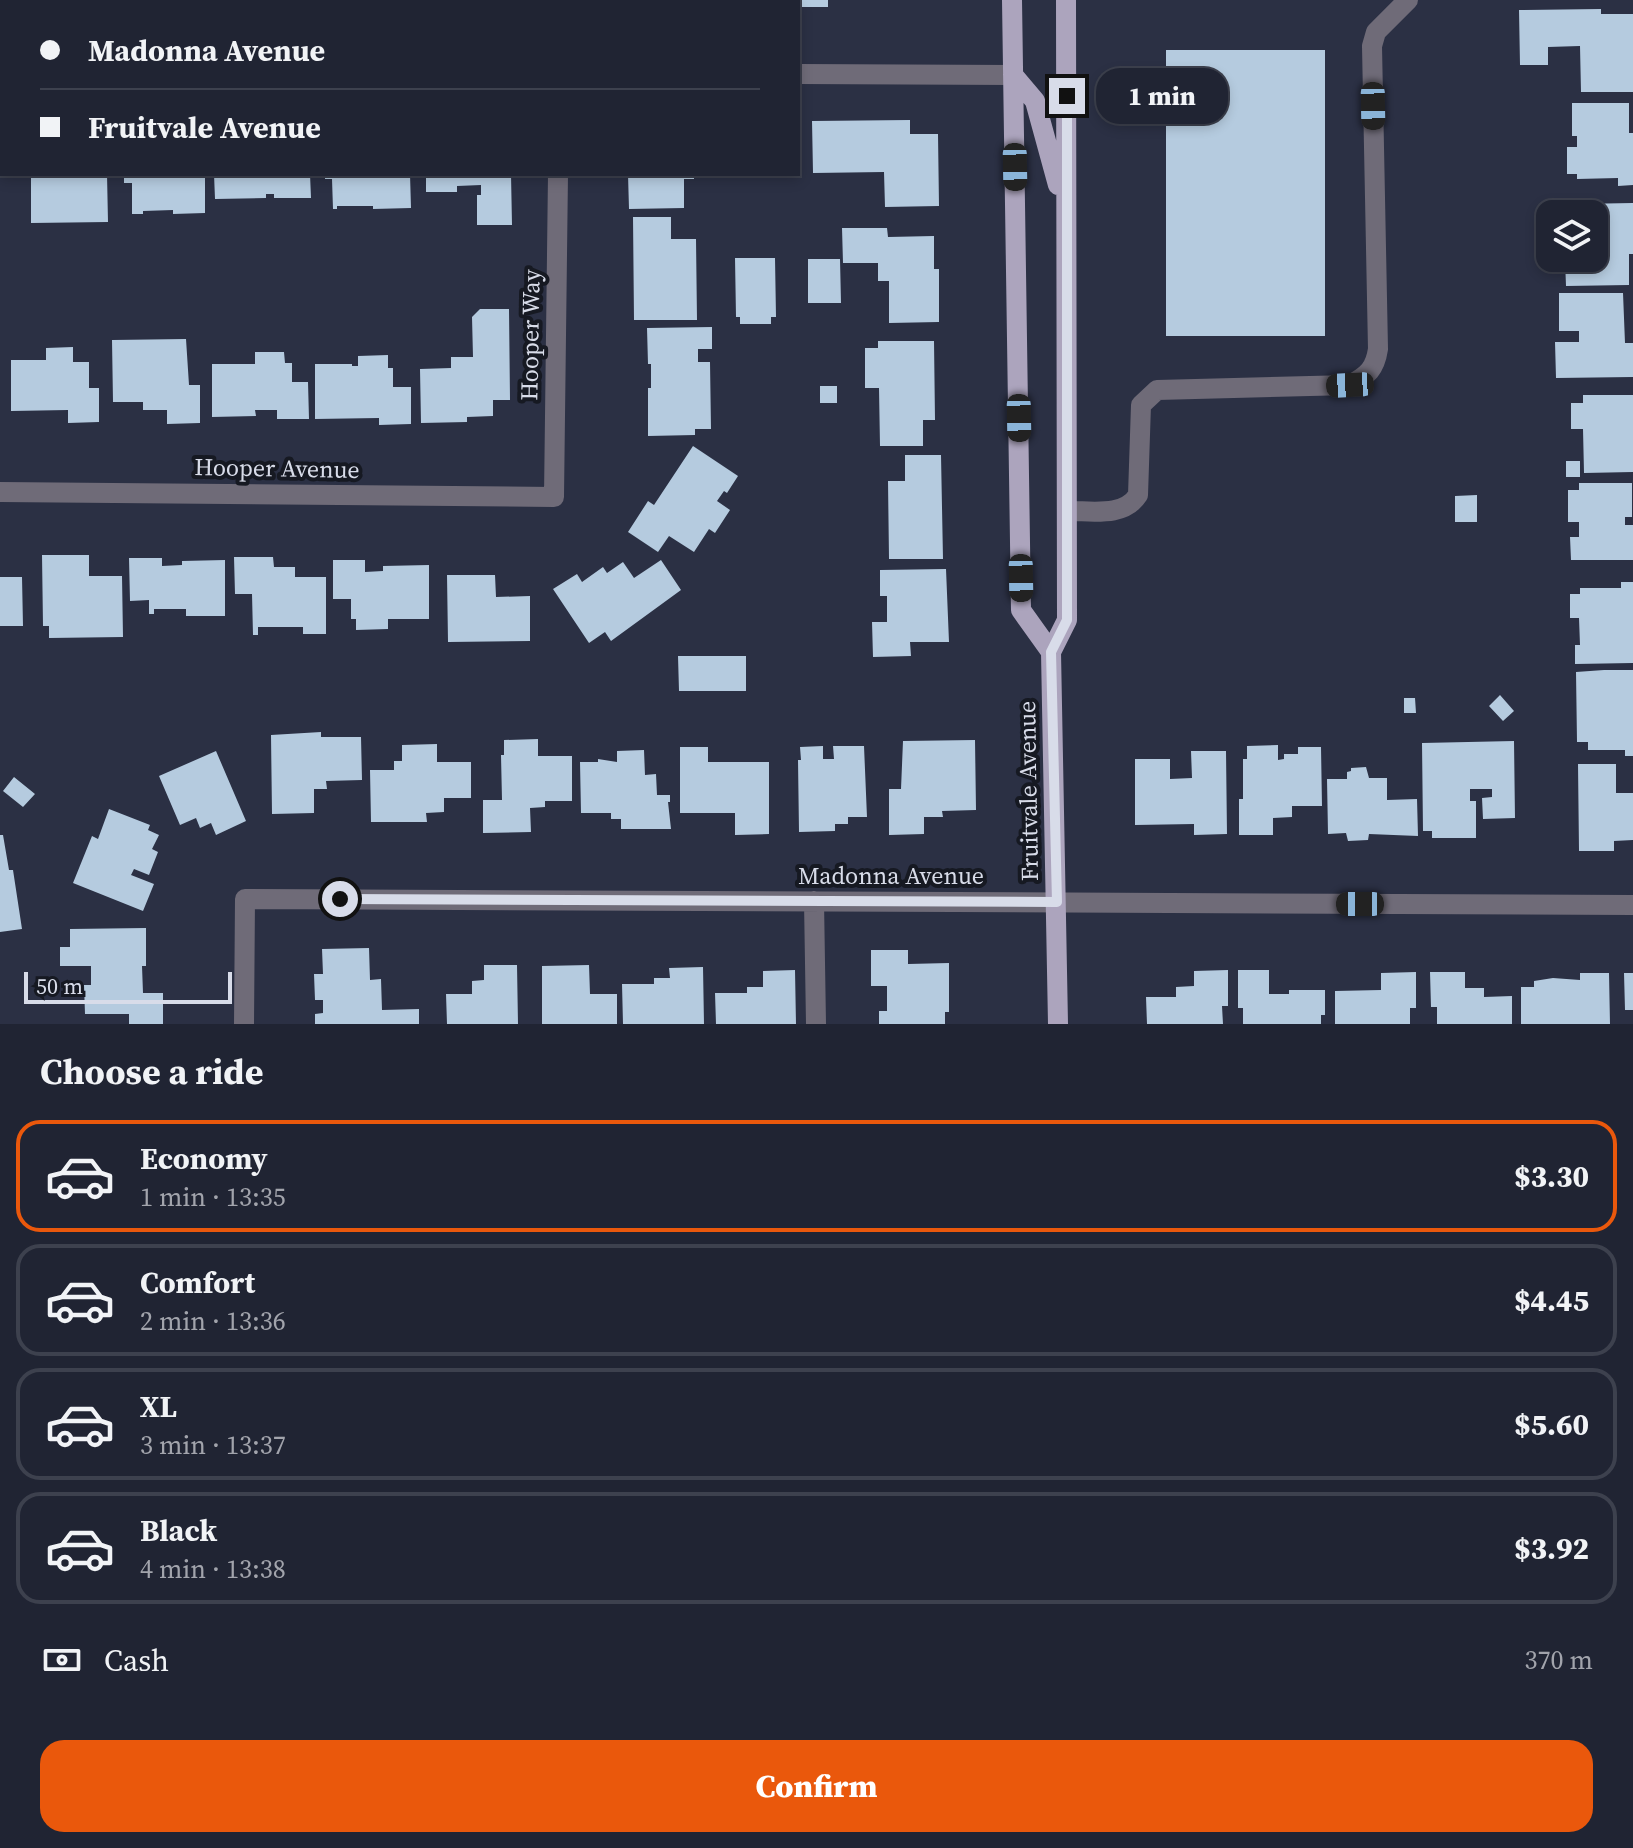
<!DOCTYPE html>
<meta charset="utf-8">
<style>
body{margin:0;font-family:"Source Serif 4",serif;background:#282c3b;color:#f1f3f6;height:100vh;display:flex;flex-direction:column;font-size:30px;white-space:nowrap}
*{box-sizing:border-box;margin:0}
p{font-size:26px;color:#a2a4ac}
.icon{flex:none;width:44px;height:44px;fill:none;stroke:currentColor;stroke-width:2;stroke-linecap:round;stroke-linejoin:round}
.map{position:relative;height:1024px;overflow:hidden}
.drawer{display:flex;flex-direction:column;background:#202433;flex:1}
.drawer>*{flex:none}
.top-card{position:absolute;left:0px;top:0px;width:800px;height:176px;box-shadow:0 4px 12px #0003,0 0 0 2px #3d414e;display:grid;align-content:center;height:176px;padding:0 40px;background:#202433}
.controls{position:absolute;left:1536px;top:200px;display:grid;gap:16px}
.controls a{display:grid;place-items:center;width:72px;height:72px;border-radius:16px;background:#202433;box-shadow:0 4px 12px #0003,0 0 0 2px #3d414e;font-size:40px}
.scale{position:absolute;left:24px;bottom:20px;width:208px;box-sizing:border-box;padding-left:8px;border:4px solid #d8dce9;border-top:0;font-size:22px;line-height:28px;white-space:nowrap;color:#d8dce9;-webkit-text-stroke:6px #161922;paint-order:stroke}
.end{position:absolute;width:36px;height:36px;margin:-18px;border:10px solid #d8dce9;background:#111;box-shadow:0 0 0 4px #111}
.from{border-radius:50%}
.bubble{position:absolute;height:56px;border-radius:24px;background:#202433;box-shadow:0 4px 12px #0003,0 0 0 2px #3d414e;font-size:26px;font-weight:800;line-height:56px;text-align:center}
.car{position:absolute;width:24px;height:48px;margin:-24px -12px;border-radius:10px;box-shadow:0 0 6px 2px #0007;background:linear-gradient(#222 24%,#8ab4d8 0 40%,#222 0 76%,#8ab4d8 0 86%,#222 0)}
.top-card b{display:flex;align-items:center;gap:28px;height:76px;font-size:30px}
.top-card b+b{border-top:2px solid #3d414e}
.top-card i{width:20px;height:20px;background:#f1f3f6}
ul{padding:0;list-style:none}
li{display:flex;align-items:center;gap:24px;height:112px;margin:0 16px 12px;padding:0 24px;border:4px solid #3d414e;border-radius:24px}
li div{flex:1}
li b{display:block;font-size:30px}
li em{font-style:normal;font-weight:800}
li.current{border-color:#ea580c}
li>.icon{width:72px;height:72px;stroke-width:1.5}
h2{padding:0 40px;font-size:36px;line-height:96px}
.pay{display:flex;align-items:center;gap:20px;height:88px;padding:0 40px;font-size:30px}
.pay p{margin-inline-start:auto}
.primary-button{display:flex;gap:16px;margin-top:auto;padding:16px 40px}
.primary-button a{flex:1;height:92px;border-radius:24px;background:#ea580c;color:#fff;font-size:32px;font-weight:800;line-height:92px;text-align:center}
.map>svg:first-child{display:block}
.building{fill:#b5cbdf}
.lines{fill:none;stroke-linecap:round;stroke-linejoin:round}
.minor{stroke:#6f6b78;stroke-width:20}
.major{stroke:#aca4bd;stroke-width:20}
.route{stroke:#d8dce9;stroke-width:10}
.labels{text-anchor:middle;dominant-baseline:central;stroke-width:8;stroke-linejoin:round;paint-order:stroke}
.street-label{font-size:24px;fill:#d8dce9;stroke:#161922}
</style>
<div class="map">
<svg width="1633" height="1024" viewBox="0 0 1633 1024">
<rect width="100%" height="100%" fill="#2b3044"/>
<path class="building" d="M798,0H828V7H798Z
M1601,9V14H1633V92H1581L1580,46L1548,47V65H1520L1519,10Z
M1166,50H1325V336H1166Z
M1572,103H1629V133H1633V185L1618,186V178L1577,179V174H1567V147H1577V136H1572Z
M910,120V134H938L939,206L885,207L884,172L813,173L812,121Z
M31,174H107L108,222L31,223Z
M124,174H205V213L173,214V210L143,211V214H132V183H124Z
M214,174H310L311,198H274V194H266V198L215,199Z
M325,174H410L411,208L373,209V206H337V209H333L332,179H325Z
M426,174H511L512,225H477V195H481V185L457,186V192H426Z
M628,174H694V179H684V208L629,209Z
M1633,203V254H1629V285L1566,286L1565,260L1594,258V214H1579L1578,204Z
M633,217H671V239H696L697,320H634Z
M842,228H887L888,237L934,236V269H939V322L889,323V281H878V263H843Z
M735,258H775L776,317H771V324H740V317H736Z
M808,259H840L841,303H808Z
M1559,293H1623L1625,343H1633V377L1556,378L1555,342H1579V331H1559Z
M480,309H509L510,400H493V416L467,417V422L421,423L420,369L451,368V357H473L472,317Z
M712,327V349H698V362H710L711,429H695V435L648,436V388H651V364H648L647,328Z
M186,339L189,385H200V423L167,424V410H143V402H113L112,340Z
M878,341H934L935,420H923V446H880L879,388H865V348H878Z
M73,347V362H89V388H99V422L68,423V410L11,411V360H46V348Z
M255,352H284L285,363H292V382H308L309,419H277V410H255L256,416L212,417V364H255Z
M388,355V368H393V387H411V424L379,425V418L315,419V364H352V366H358V356Z
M820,386H837V403H820Z
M1583,395H1633V472L1584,473L1583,429H1571V403H1583Z
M693,446L738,476L727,493L724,491L717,501L730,510L715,533L709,529L694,552L669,536L658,552L628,532L648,501L654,505Z
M905,455H941L943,559H889L888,481H905Z
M1566,461H1580V477H1566Z
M1579,483H1632V517H1625V525H1633V560H1571L1570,537H1579V522H1568V490H1579Z
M1477,495V522H1455V496Z
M42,555H89V576H122L123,637L49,638V626H43Z
M234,557H273L274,567H295V577H326V634H303V627H258V635H253L252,594H235Z
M129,558H162V566L182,565V561L225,560V616H186V609H154V614H149V600L130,601Z
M333,560H365V572L383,571V566L429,565V619H388V629L356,630V619H351V599H333Z
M661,560L681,590L611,641L605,632L589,643L553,589L577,574L582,582L603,567L607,573L623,562L634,578Z
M946,569L949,642H910L911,656L873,657L872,622H887V596H880V570Z
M447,575H495L496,597L530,596V641L448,642Z
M0,577H22L23,626H0Z
M1621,582H1633V663L1575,664V645H1580L1579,618H1570V594H1580V588H1621Z
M678,656H746V691H679Z
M1604,670H1633V756H1625V750H1588V742H1577L1576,672Z
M1500,695L1514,711L1503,721L1489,706Z
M1404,698H1415L1416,713H1404Z
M321,732V737H361L362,780L326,781L327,789H314V813L272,814L271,735Z
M538,739V756H572V801H545V807L530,808L531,832L483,833V800H502L501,755H504V740Z
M975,740L976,810L942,811L943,817H924V834L889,835V789H901L903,741Z
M1514,741L1515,818L1483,819L1482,798L1492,797V789H1470V801H1476V838H1432V831H1423L1422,743Z
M437,744V762H471V798H444V812L426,813L427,822H371L370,770H394V761H402V745Z
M1278,745V760L1284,759V754H1298V747H1321L1322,806H1292V817L1273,818V835H1239V799H1243V759H1247V746Z
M823,746V759H834L833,746H864L867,817H848V824H835V831L799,832L798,760H801L800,747Z
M680,747H708V762H769V834L735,835V813H680Z
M644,750L645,775L656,774L657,795H670V802H668L671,829H621V819H611V813H581L580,762H598V759L617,762V751Z
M216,751L246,821L216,835L211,823L200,828L196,818L180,825L159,776Z
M1191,751H1226L1227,834L1194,835V824L1135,825V759H1170V779L1192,778Z
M1578,764H1616V793H1633V840L1614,841V851H1579Z
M1366,767L1369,778H1387V800L1417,799L1418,836L1369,834L1368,840L1348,841L1346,833L1328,834L1327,779H1347V772L1351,771V768Z
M14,777L35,794L23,807L3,791Z
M109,809L150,825L148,830L159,835L152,849L158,852L149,875L134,869L131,875L154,884L143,911L73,883L92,836L98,839Z
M0,835H3L9,870H13L22,929L0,932Z
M146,928V966H142L143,993H163V1024H129V1014H85L84,985H91V966H60V947H70V929Z
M369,948L370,980L381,979L382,1010L419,1009V1024H315V1014L323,1013V1000H315L314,974H323L322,949Z
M871,950H908V964L949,963V1012H945V1024H879V1011H887V986H871Z
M484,965H517L518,1024H447L446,994H472V981L484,980Z
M589,965L590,994H617V1024H542V966Z
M703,967L704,1024H623L622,984H654V978H670L669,968Z
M795,970L796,1024H716L715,993H747V987H763V971Z
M1228,970V1006H1222L1223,1024H1147L1146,997H1176V987L1194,986V971Z
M1238,970H1269V994H1289V990H1325V1015H1321V1024H1243V1008H1238Z
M1416,972V1008H1410V1024H1335V991L1381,990V973Z
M1430,972H1465V988H1484V997L1512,996V1024H1437V1007H1431Z
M1580,973H1609L1610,1024H1521V987H1534V981L1553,978L1580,980Z
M1624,973H1633V1010H1625Z"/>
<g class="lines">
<path class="minor" d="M0,71H2
M798,74L1013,75
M0,492L554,497L558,174
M1069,511C1093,511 1124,517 1138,495L1141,405L1157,390L1350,385C1368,375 1375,369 1378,349L1372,46L1376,32L1408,0
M814,901L816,1024
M244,1024L245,899L1633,905"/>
<path class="major" d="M1012,0L1021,610L1051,652
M1013,75L1035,101L1058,185
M1058,1024L1051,652L1067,620L1066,0"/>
</g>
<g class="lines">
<path class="route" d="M340,899L1057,902L1051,652L1067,620V96"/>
</g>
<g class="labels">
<g class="street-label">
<text transform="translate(530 335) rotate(-89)">Hooper Way</text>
<text transform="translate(277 468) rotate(1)">Hooper Avenue</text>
<text transform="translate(1028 791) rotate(-91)">Fruitvale Avenue</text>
<text x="891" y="875">Madonna Avenue</text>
</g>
</g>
</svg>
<div class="controls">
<a><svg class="icon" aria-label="layers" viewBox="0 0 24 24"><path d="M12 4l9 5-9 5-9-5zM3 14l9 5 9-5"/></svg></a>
</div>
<div class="scale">50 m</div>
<i class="end from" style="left:340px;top:899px"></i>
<i class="end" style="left:1067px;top:96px"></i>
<div class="bubble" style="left:1096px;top:68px;width:132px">1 min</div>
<i class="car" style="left:1373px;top:106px;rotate:179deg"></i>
<i class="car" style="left:1015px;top:167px;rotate:179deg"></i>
<i class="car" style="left:1350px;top:385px;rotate:267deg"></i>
<i class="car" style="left:1019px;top:418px;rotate:179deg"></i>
<i class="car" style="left:1021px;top:578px;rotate:179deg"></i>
<i class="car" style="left:1360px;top:904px;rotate:270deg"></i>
<div class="top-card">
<b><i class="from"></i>Madonna Avenue</b>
<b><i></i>Fruitvale Avenue</b>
</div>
</div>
<section class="drawer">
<h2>Choose a ride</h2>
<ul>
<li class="current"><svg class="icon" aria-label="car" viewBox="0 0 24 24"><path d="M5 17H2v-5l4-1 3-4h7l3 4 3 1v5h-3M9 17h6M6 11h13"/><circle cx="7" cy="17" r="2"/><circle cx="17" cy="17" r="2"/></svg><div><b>Economy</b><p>1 min · 13:35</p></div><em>$3.30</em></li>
<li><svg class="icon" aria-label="car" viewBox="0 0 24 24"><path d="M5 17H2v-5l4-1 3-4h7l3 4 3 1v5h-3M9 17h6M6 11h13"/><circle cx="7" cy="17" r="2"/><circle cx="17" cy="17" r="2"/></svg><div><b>Comfort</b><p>2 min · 13:36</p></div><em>$4.45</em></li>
<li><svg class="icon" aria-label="car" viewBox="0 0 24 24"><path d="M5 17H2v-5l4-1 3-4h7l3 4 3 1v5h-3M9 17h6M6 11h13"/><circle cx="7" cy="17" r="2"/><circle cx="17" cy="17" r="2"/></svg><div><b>XL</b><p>3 min · 13:37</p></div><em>$5.60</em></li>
<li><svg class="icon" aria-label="car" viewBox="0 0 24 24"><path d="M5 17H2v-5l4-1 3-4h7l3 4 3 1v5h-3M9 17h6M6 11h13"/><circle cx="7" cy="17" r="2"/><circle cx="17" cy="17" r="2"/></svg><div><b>Black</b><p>4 min · 13:38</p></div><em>$3.92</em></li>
</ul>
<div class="pay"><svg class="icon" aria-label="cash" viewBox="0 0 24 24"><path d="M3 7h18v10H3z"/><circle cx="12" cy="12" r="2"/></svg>Cash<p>370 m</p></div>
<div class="primary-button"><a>Confirm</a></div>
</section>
